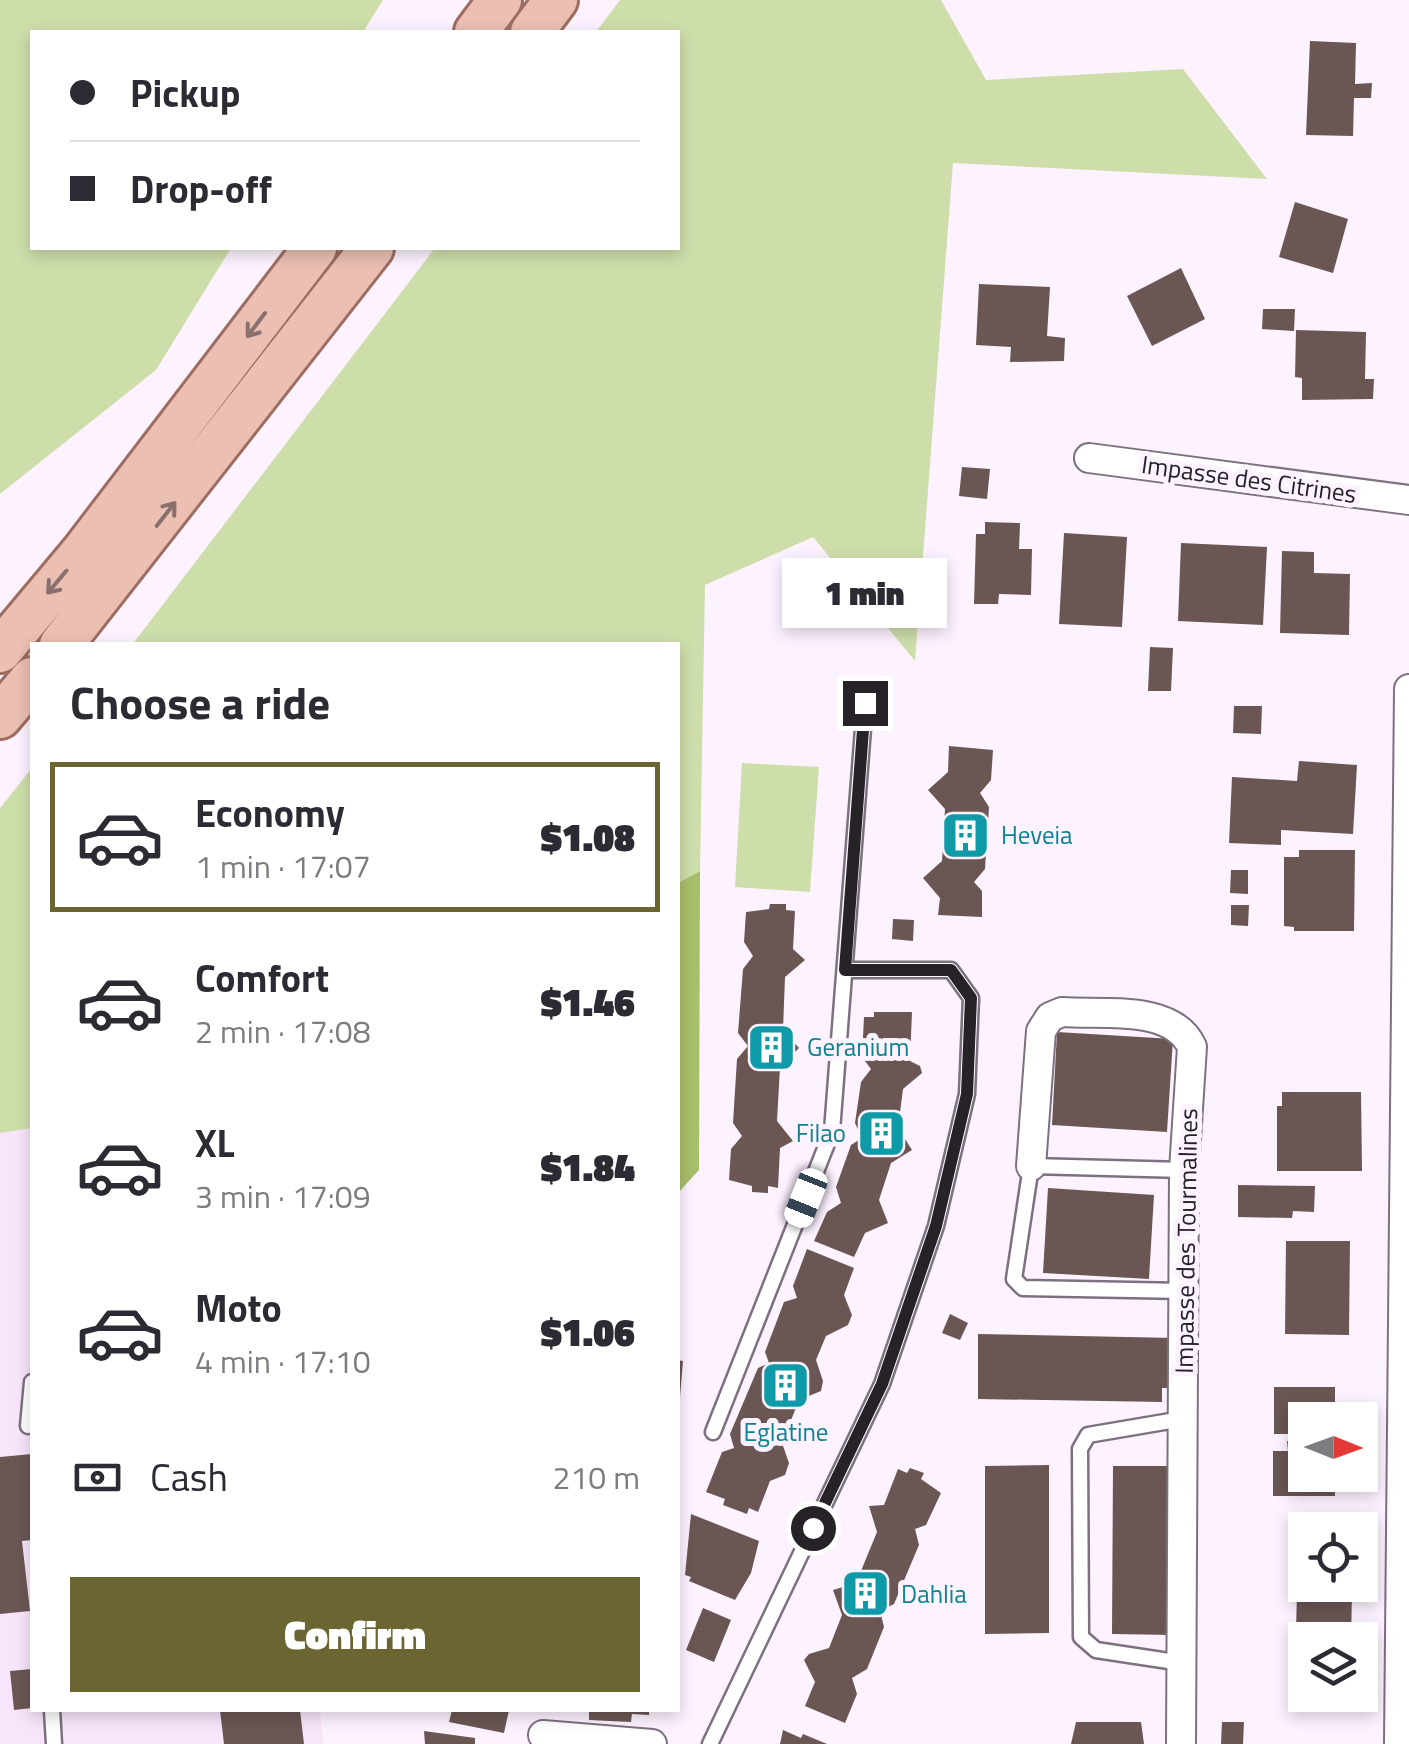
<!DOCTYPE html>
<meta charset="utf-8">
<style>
body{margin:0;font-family:"Titillium Web",sans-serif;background:#f2f2f3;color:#2b2b33;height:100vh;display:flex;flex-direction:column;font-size:38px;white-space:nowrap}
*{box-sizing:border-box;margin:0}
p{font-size:32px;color:#7c7c81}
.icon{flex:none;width:55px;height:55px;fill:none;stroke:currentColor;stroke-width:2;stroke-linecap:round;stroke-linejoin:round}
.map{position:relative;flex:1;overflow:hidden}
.details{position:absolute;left:30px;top:642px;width:650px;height:1070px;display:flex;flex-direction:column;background:#fff;border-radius:0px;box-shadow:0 5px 15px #0003}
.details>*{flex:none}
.guide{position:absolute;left:30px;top:30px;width:650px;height:220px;border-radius:0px;box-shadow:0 5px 15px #0003;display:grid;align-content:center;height:220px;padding:0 40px;background:#fff}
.needle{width:65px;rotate:91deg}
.controls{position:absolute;left:1288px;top:1402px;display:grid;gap:20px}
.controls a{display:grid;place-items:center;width:90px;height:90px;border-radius:0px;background:#fff;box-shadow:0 5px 15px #0003;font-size:50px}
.end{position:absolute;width:45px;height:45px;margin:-22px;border:12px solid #272228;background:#fff;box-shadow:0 0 0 5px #fff}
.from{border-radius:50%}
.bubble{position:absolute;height:70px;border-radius:0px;background:#fff;box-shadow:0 5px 15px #0003;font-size:32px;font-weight:800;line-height:70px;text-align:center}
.car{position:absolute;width:30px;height:60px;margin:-30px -15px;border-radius:12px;box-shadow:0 0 8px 2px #0007;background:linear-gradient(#fff 24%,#345 0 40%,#fff 0 76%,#345 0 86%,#fff 0)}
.guide b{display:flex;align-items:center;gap:35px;height:95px;font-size:38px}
.guide b+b{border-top:2px solid #e1e1e2}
.guide i{width:25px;height:25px;background:#2b2b33}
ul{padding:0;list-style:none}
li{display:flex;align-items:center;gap:30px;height:150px;margin:0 20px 15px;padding:0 20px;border:5px solid transparent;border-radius:0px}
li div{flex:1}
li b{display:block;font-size:38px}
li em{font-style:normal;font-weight:800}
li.on{border-color:#6a6531}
li>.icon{width:90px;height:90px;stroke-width:1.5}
h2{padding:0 40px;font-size:45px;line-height:120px}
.pay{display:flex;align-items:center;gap:25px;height:110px;padding:0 40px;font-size:38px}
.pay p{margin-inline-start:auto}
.primary-button{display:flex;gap:20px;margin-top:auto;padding:20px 40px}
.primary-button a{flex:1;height:115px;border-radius:0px;background:#6a6531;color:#fff;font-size:40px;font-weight:800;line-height:115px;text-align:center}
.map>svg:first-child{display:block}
.built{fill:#f8e5fb}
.green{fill:#cedeab}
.forest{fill:#a8bf6a}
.building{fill:#6a5754}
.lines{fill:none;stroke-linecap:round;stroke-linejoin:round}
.lane-casing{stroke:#7d717f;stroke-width:19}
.street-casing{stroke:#7d717f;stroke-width:32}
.primary-casing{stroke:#9d6d61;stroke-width:48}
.lane{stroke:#fff;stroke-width:14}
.street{stroke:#fff;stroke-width:28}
.primary{stroke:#ebbfb2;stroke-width:42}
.oneway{stroke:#89706d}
.route{stroke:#272228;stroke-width:12}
.labels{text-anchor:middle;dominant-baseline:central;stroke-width:10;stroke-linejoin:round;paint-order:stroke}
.street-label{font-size:25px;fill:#272228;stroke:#fdf2ff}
.culture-label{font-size:25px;fill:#0d838f;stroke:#fdf2ff;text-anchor:start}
</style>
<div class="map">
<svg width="1409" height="1744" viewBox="0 0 1409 1744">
<rect width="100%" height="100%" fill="#fdf2ff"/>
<path class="built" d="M32,1128V1710H320L323,1744H0V1133Z"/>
<path class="green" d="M0,0H383L363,32H32V248H231L156,370L0,494Z
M620,0H941L986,80L1183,69L1267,179L953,163L915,661L813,537L705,585L700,871L678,883V645H132L435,248H678V32H596Z
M742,763L819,767L810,892L735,887Z
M32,768V1128L0,1133V808Z"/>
<path class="forest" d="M700,871L699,1170L678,1193V883Z"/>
<path class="building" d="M1310,41L1356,43L1355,84L1372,83L1371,98H1354L1353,136L1306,135Z
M1295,202L1348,219L1333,273L1279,257Z
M1181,268L1205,319L1152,346L1127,296Z
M979,284L1050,287L1047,336L1065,338L1064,361L1010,362L1011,347L976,345Z
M1263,309H1295L1294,331L1262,329Z
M1296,330L1366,332L1365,379H1374L1373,399L1302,400V378L1295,377Z
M962,467L990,469L987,499L959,496Z
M985,522L1020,523L1019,549H1032L1031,595L999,594L998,604H974L976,534H985Z
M1064,533L1127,537L1122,627L1059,624Z
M1181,543L1267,547L1263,625L1178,621Z
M1282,551L1314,552V573L1350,574L1349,635L1280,633Z
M1150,647L1173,648L1171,691H1148Z
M1234,706H1262L1261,734L1233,733Z
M949,746L993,750L991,780L980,793L989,807L985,869L974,882L982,891V917L938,915L940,898L923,878L942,861L945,809L928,790L948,772Z
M1299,761L1357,765L1353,834L1281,830V845L1229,843L1232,777L1297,781Z
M1299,850H1355L1354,931H1294V927L1284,926V857H1299Z
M1231,870H1248V894L1230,893Z
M770,904H786V910L795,911L793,949L805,960L785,977L783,1030L799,1048L780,1067L777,1121L793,1141L780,1148L778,1188L768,1186V1193L752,1192V1186L729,1180L731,1149L742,1136L733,1123L737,1059L748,1046L738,1033L743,969L753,956L744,942L746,912L769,909Z
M1231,905H1249L1248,926L1231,925Z
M893,919L914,920L913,941L892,939Z
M874,1012H912L910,1061L920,1066L922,1073L903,1089L898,1128L912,1150L891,1163L879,1200L888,1223L865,1233L854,1257L814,1241L827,1212L841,1203L836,1187L851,1145L862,1138L855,1123L861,1082L871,1069L862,1057L864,1017H874Z
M1057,1032L1173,1039L1167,1132L1052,1125Z
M1282,1092H1361L1362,1171H1277V1106H1282Z
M1238,1185L1315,1186L1314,1212L1293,1211L1292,1218L1238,1217Z
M1048,1188L1154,1195L1149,1279L1043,1273Z
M1286,1241H1350L1349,1335L1285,1334Z
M807,1249L854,1268L844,1295L852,1315L848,1325L826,1336L816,1360L823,1381L821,1391L799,1400L782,1443L789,1463L785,1475L770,1481L758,1512L749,1508L747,1514L723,1505L725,1499L706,1492L722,1452L734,1448L730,1434L758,1368L769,1363L765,1352L784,1302L797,1298L793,1286Z
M950,1314L968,1323L960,1340L942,1333Z
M978,1334L1176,1338V1388H1162V1402L978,1399Z
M678,1360L683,1361L680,1397H678Z
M1274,1387H1335V1420H1305V1434H1274Z
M1287,1441H1305V1475H1335V1496H1273V1451H1288Z
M32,1454V1540L22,1541L30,1611L0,1614V1457Z
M1049,1465V1633L985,1634V1466Z
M1113,1466H1176L1174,1635L1112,1634Z
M910,1468L924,1473L921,1479L941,1493L926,1525L915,1529L919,1545L894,1604L880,1611L884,1627L867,1669L852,1678L857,1694L845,1723L805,1706L815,1682L804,1660L809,1654L829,1648L842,1615L833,1590L856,1583L877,1532L869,1506L884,1505L898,1469L907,1473Z
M691,1514L759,1541L751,1573L735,1600L689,1581L691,1577L685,1575Z
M1297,1592L1352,1593L1351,1640H1305V1668H1295Z
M703,1608L731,1620L714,1662L686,1650Z
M32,1669V1708L14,1710L10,1671Z
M220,1710H300L304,1744H224Z
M452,1710H509L504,1733L449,1722Z
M589,1710H649V1715L632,1714L631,1722L589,1720Z
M1076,1722H1141L1144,1744H1071Z
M1222,1722H1244L1243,1744H1221Z
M783,1730L801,1738L803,1734L827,1744H780Z
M424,1731L475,1738V1744H425Z"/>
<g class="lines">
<defs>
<path id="lane" d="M1184,1170L1031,1166L1014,1279L1023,1288L1185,1291
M28,1426L32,1382
M713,1432L832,1131L865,703
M1182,1663L1096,1650L1081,1637L1080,1449L1088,1435L1182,1419
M52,1710L54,1744
M710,1744L882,1384L936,1226L967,1094L971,998L951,970H845"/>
<path id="street" d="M1089,458L1409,500
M1031,1166L1041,1031L1050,1017L1062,1012C1103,1015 1173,1004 1192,1047L1184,1170L1181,1744
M543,1735L652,1744
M1399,1744L1409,689"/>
<path id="primary" d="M476,32L500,0
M532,32L556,0
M61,645L372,248
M0,651L82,553L315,248
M0,717L32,679"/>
</defs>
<use href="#lane" class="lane-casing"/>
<use href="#street" class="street-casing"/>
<use href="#primary" class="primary-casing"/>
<use href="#lane" class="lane"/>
<use href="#street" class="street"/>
<use href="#primary" class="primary"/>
</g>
<defs><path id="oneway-shaft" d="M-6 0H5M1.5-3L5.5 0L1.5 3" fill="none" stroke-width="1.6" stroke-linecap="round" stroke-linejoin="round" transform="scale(2.5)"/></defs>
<g class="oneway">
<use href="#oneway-shaft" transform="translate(256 325) rotate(127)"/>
<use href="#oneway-shaft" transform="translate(166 514) rotate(-52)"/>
<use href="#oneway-shaft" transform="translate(57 582) rotate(130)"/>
</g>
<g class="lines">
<path class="route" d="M813,1528L882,1384L936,1226L967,1094L971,998L951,970H845L865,703"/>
</g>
<defs>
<symbol id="building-square" viewBox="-11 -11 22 22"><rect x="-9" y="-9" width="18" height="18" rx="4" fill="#0f9aa8" stroke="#fdf2ff"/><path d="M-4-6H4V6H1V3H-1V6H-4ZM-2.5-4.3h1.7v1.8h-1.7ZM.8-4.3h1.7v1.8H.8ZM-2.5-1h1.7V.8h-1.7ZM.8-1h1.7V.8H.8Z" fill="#fff"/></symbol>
</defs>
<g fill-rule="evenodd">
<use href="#building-square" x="938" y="808" width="55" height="55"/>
<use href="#building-square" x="744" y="1020" width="55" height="55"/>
<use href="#building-square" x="854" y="1106" width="55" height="55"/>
<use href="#building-square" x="758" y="1358" width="55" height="55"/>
<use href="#building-square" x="838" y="1566" width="55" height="55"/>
</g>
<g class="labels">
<g class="street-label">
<text transform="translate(1249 479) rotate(8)">Impasse des Citrines</text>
<text transform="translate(1186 1241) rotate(-89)">Impasse des Tourmalines</text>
</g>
<g class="culture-label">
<text x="1001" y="835">Heveia</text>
<text x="807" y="1047">Geranium</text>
<text x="846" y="1133" text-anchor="end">Filao</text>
<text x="786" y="1432" text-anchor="middle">Eglatine</text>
<text x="901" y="1594">Dahlia</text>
</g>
</g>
</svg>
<div class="controls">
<a><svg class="needle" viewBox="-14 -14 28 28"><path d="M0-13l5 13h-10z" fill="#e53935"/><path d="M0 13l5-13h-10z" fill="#7c7c81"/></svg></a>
<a><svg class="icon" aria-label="locate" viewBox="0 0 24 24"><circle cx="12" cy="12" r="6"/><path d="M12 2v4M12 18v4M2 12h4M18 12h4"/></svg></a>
<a><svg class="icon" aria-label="layers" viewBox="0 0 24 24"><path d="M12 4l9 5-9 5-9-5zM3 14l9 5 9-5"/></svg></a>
</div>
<i class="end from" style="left:813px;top:1528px"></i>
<i class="end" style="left:865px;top:703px"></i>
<div class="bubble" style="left:782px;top:558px;width:165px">1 min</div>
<i class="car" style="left:806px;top:1198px;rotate:202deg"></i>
<div class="guide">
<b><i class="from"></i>Pickup</b>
<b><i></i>Drop-off</b>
</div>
<section class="details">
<h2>Choose a ride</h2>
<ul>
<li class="on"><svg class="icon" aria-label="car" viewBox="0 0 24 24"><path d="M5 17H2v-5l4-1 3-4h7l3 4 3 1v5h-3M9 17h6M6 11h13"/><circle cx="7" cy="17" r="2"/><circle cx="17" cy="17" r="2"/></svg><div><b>Economy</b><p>1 min · 17:07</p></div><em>$1.08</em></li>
<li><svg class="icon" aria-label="car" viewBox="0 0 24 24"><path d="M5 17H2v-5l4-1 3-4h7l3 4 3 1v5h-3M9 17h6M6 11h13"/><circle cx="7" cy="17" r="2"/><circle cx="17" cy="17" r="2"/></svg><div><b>Comfort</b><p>2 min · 17:08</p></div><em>$1.46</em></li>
<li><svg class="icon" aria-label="car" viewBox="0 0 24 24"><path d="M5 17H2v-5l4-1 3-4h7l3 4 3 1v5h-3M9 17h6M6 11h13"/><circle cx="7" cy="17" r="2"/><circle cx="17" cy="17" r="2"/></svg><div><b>XL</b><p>3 min · 17:09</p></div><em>$1.84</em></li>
<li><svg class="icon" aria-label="car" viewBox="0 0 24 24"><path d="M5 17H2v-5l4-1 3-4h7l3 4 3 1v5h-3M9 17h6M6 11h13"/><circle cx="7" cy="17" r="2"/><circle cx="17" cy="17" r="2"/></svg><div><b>Moto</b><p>4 min · 17:10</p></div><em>$1.06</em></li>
</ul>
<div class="pay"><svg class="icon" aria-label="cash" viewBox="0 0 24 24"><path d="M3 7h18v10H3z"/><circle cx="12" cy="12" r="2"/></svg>Cash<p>210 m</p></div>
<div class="primary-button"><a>Confirm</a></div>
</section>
</div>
